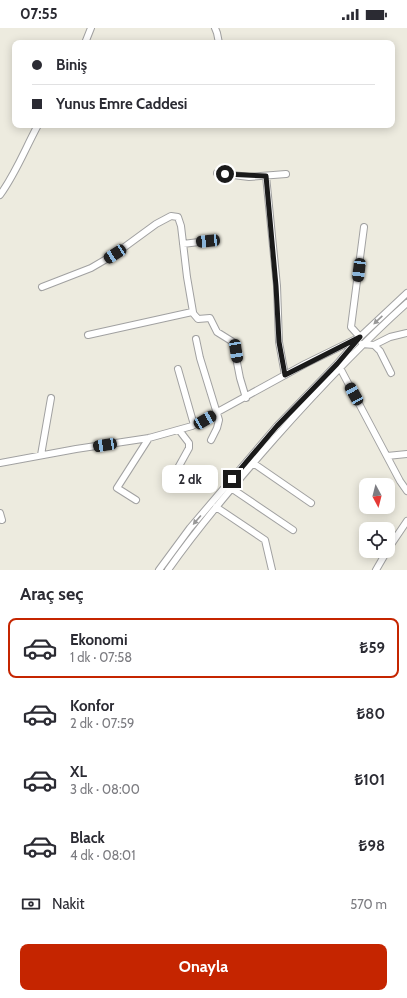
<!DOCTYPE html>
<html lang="tr">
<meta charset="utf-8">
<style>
body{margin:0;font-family:Cabin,sans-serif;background:#f7f7f7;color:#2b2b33;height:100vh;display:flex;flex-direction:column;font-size:15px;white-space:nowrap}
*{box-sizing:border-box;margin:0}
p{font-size:13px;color:#7c7c81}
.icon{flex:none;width:22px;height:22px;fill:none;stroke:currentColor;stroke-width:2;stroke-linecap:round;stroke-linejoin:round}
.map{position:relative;height:542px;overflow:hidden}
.side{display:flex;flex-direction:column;background:#fff;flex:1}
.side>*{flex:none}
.top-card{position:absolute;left:12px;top:12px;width:383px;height:88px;border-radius:8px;box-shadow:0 2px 10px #0003;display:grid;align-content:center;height:88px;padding:0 20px;background:#fff}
.needle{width:26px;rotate:173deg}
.buttons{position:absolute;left:359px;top:450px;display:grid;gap:8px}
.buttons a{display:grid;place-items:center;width:36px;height:36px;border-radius:8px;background:#fff;box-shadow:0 2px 10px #0003;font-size:20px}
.end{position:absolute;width:18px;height:18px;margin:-9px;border:5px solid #1a1a1a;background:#fff;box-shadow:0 0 0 2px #fff}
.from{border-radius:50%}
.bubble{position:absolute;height:28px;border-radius:8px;background:#fff;box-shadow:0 2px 10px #0003;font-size:13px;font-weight:700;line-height:28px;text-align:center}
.car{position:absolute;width:12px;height:24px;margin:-12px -6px;border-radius:5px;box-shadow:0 0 3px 1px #0007;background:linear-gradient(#222 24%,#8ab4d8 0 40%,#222 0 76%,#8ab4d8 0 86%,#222 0)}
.top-card b{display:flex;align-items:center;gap:14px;height:38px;font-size:15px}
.top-card b+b{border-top:1px solid #e1e1e2}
.top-card i{width:10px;height:10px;background:#2b2b33}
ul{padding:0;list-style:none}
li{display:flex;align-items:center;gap:12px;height:60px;margin:0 8px 6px;padding:0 12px;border:2px solid transparent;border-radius:8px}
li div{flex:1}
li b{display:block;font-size:15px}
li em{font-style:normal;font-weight:700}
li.active{border-color:#c52500}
li>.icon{width:36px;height:36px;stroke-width:1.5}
h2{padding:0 20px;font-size:18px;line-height:48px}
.pay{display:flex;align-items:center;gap:10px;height:44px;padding:0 20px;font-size:15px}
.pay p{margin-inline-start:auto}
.cta{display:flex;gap:8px;margin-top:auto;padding:8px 20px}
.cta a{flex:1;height:46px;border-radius:8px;background:#c52500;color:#fff;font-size:16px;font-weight:700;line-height:46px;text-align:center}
.status{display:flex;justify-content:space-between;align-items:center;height:28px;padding:0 20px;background:#fff;direction:ltr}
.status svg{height:11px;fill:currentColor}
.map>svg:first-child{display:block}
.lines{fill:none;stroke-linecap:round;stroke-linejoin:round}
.minor-casing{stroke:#a1a1a1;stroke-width:8}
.minor{stroke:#fff;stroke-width:6}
.oneway{fill:#989898}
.route{stroke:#1a1a1a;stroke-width:5}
</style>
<div class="status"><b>07:55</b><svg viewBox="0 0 49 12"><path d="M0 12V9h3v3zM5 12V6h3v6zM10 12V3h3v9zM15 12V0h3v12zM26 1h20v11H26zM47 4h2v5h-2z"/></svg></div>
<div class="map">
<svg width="407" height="542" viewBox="0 0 407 542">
<rect width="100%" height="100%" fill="#edebdf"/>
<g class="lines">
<defs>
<path id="minor" d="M215,0L217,5L219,15
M85,15L91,0
M217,145L249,149L286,146
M266,148L277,258L279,314L285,347
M0,167C16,145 25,121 38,97
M183,216L207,213
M42,259L91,240L115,226L156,196L171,188L178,189L181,198L187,249L193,284
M88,307L192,284L198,291L210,290L217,304L233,314L240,350L246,370
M196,311L200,330L219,392L217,400L211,412
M362,316L374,317L390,309L407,305
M374,317L380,323L391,345
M339,338L400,453L407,463
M178,341L194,397
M41,427L51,370
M387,428L407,426
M0,435L76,421L149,410L192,398L305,336L360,309L351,299L364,199
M253,435L311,475
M168,458L189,420V415L179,402
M231,460L293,502
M136,472L117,460L149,410
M216,479L265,512L272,542
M0,485L2,492
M388,521L407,493
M159,542L190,500L277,398L337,336L360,309L407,265
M168,542C201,495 238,452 275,410C317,363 360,317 407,275
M376,542L387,523"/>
</defs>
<use href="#minor" class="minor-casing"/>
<use href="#minor" class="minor"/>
</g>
<defs><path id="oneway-solid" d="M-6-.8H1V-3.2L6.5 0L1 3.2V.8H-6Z"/></defs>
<g class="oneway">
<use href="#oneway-solid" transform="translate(378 292) rotate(137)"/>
<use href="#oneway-solid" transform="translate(197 492) rotate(131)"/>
</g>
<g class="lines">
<path class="route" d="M225,146L266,148L276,258L279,314L285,347L360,309L337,336L277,398L232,451"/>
</g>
</svg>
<div class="buttons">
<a><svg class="needle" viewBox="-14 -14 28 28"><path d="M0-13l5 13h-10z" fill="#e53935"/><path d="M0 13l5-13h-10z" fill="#7c7c81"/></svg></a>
<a><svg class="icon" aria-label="locate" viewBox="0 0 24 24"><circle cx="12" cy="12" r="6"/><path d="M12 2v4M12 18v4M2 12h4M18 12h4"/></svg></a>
</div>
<i class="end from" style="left:225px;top:146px"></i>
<i class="end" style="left:232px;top:451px"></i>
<div class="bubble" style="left:162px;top:437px;width:56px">2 dk</div>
<i class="car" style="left:208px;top:213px;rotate:264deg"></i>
<i class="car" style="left:115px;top:226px;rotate:237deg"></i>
<i class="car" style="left:359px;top:242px;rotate:187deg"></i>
<i class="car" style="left:236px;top:323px;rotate:171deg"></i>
<i class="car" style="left:354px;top:366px;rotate:331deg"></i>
<i class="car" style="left:205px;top:392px;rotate:60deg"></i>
<i class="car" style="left:105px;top:417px;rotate:261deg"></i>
<div class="top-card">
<b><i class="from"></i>Biniş</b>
<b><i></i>Yunus Emre Caddesi</b>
</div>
</div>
<section class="side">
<h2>Araç seç</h2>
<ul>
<li class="active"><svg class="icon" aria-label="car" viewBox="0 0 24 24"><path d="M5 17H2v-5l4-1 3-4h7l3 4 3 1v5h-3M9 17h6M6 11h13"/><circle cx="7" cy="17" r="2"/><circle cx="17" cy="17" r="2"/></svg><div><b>Ekonomi</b><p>1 dk · 07:58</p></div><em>₺59</em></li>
<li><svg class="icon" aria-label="car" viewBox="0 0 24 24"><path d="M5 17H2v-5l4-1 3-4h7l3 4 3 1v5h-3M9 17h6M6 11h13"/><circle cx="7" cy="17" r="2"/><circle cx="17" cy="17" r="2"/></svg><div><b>Konfor</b><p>2 dk · 07:59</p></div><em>₺80</em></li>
<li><svg class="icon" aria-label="car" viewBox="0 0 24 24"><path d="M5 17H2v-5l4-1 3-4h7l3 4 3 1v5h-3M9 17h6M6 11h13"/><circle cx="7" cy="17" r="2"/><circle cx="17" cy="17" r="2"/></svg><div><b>XL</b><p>3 dk · 08:00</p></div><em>₺101</em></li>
<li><svg class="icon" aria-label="car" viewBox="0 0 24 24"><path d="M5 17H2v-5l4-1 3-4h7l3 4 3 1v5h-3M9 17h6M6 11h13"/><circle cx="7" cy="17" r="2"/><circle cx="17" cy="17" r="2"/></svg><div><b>Black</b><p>4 dk · 08:01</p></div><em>₺98</em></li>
</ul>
<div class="pay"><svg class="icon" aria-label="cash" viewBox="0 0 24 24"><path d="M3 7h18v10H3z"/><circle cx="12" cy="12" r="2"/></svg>Nakit<p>570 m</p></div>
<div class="cta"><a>Onayla</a></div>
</section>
